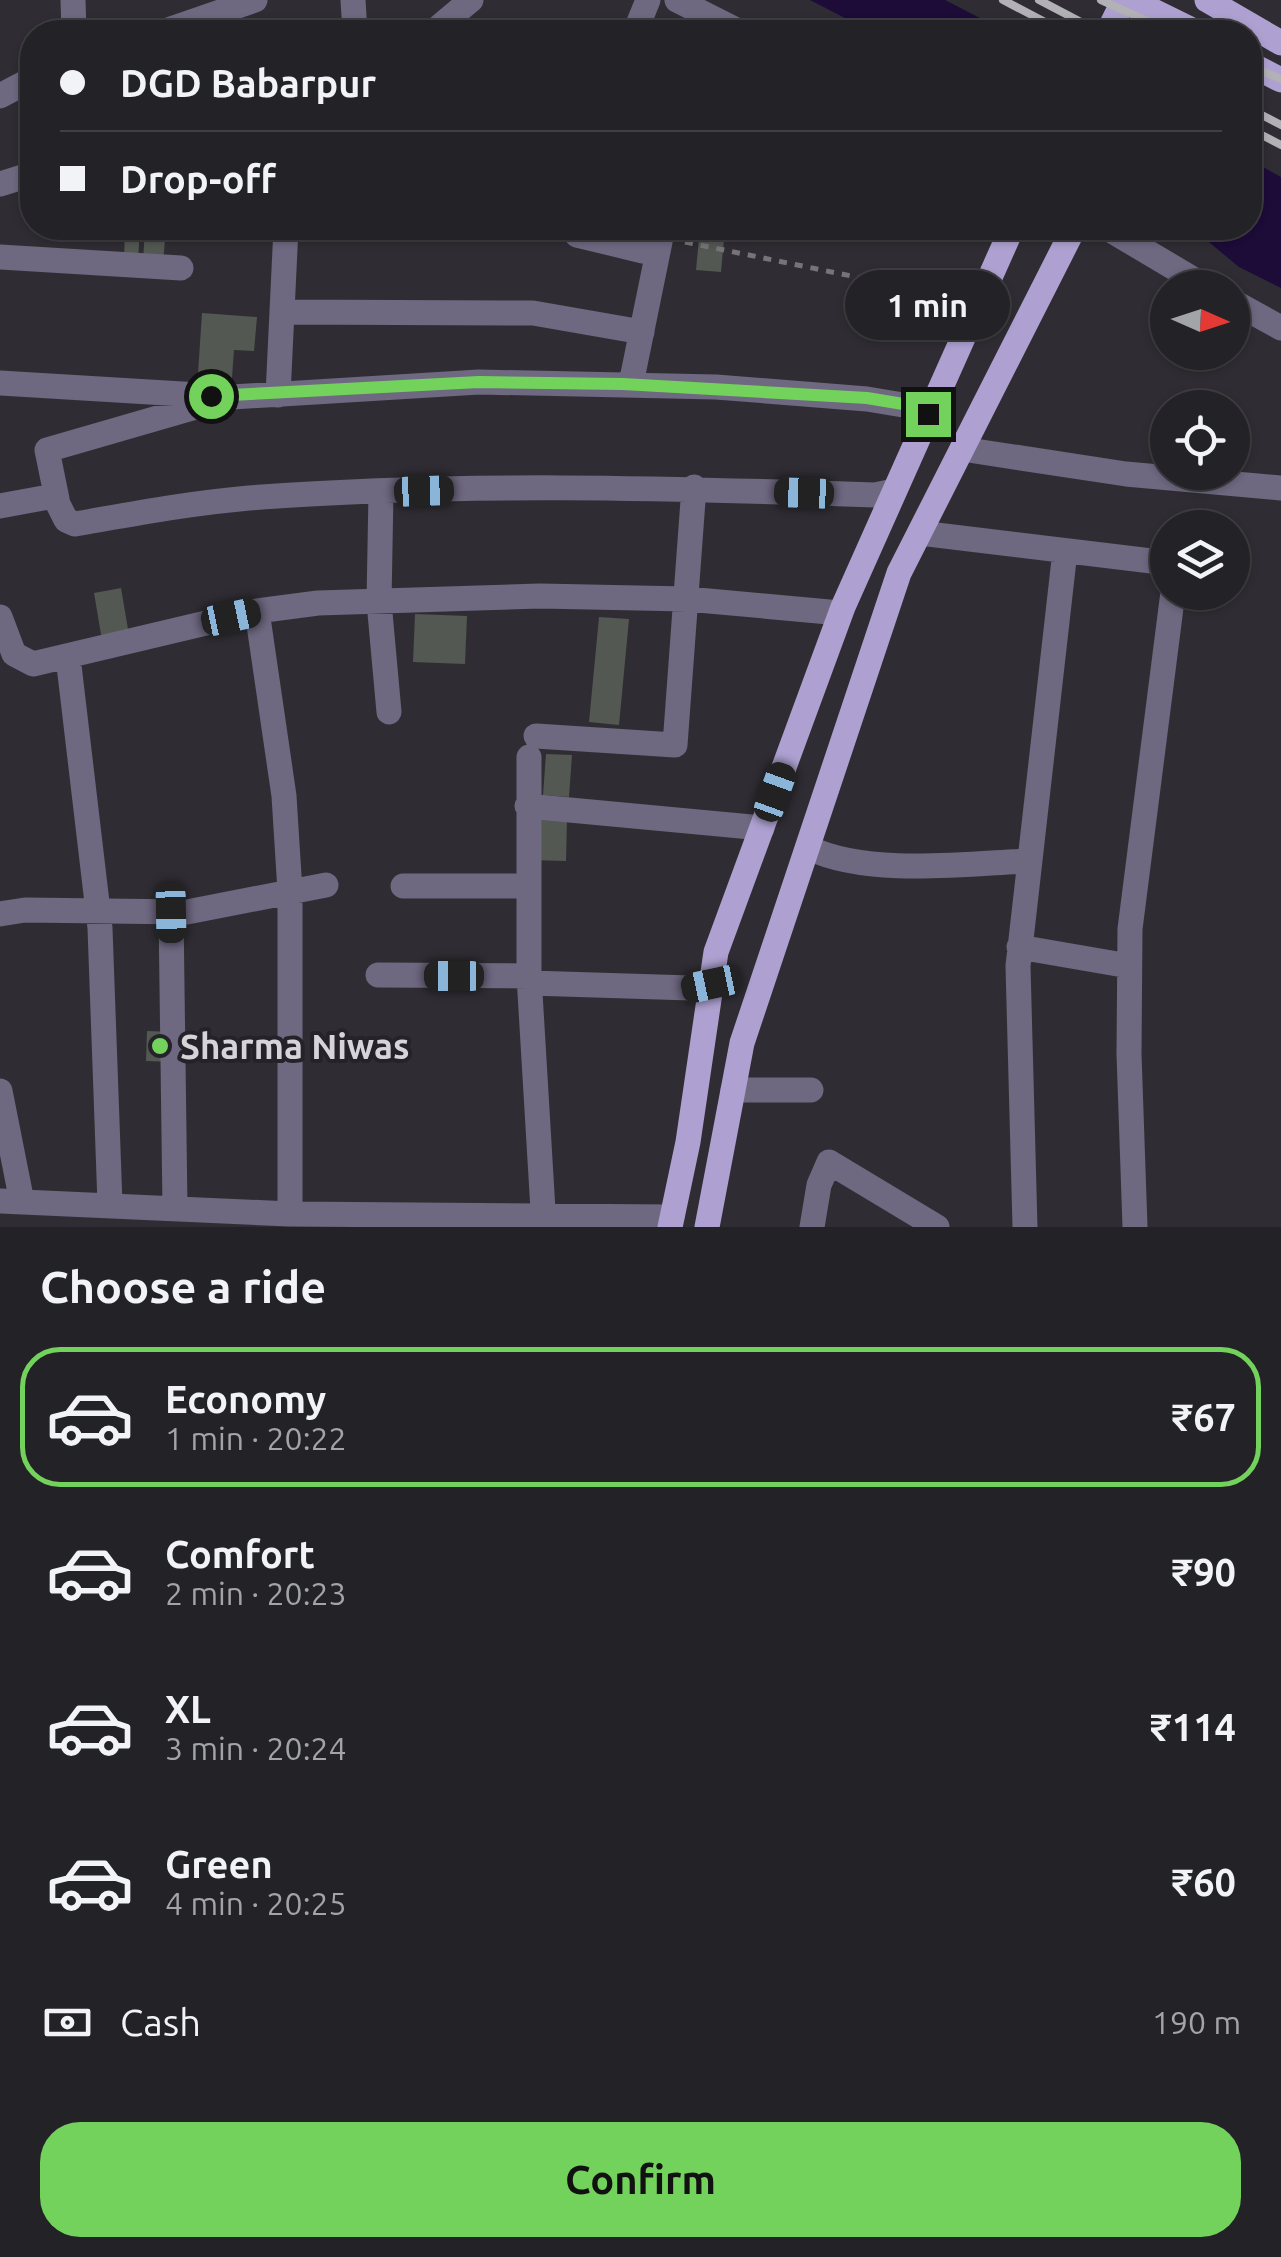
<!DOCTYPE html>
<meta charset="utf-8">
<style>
body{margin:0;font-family:Ubuntu,sans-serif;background:#2f2f32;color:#f1f3f6;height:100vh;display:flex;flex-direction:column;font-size:38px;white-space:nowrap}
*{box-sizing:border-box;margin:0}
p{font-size:32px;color:#a3a4a7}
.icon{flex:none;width:55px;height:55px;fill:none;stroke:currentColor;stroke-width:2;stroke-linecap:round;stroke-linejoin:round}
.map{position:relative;height:1227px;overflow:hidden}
.panel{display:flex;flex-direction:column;background:#232226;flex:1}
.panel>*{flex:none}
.hud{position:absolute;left:20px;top:20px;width:1242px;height:220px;border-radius:40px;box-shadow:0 2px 8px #0004,0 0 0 2px #403f43;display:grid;align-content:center;height:220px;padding:0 40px;background:#232226}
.needle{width:65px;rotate:93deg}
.fabs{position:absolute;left:1150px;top:270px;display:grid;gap:20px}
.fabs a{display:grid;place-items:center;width:100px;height:100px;border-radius:50%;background:#232226;box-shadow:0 2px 8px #0004,0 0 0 2px #403f43;font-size:50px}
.end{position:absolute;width:45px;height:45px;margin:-22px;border:12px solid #73d25c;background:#111;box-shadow:0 0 0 5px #111}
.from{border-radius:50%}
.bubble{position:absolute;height:70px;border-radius:35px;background:#232226;box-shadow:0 2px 8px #0004,0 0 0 2px #403f43;font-size:32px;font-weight:600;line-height:70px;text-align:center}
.car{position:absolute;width:30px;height:60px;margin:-30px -15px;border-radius:12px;box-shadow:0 0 8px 2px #0007;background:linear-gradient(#222 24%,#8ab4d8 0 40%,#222 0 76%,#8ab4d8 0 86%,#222 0)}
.hud b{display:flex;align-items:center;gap:35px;height:95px;font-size:38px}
.hud b+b{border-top:2px solid #403f43}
.hud i{width:25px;height:25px;background:#f1f3f6}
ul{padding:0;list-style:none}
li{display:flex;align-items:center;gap:30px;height:140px;margin:0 20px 15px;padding:0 20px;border:5px solid transparent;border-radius:40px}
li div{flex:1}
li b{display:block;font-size:38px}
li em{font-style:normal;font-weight:600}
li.active{border-color:#73d25c}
li>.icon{width:90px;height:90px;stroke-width:1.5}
h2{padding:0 40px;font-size:45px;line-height:120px}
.pay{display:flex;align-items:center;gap:25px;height:110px;padding:0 40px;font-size:38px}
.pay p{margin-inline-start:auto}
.primary-button{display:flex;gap:20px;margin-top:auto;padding:20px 40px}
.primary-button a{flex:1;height:115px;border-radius:40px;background:#73d25c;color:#111;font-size:40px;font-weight:600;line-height:115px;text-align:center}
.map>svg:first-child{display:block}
.water{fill:#1d0b38}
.building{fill:#535852}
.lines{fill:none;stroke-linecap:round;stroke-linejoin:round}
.path{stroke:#767479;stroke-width:5;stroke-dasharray:8 8;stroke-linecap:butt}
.minor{stroke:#6e6880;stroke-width:25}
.major{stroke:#aea1d1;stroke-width:25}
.rail{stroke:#b2b1b5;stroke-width:8}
.route{stroke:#73d25c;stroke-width:12}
.poi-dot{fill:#73d25c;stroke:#252329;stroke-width:4}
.labels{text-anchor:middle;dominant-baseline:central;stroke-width:8;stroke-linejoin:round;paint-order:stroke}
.poi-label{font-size:35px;font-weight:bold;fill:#d5d4d8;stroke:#252329;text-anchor:start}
</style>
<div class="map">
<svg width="1281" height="1227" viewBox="0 0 1281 1227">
<rect width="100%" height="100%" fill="#2f2d33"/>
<path class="water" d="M810,0H945L1007,32H872Z
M1250,160L1281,177V288L1239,267L1192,228H1250Z"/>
<path class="building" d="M125,228H140L138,261H124Z
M145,228H166L163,263L143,262Z
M700,228H725L721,272L696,270Z
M202,313L257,317L254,351L234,350L231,391L197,389Z
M121,588L130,641L103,646L94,593Z
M415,614L467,616L465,664L413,662Z
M599,617L629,619L619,725L589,722Z
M546,754L572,755L569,797L543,795Z
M531,816L567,817L566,861L529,860Z
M147,1031L173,1032L174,1062L146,1061Z"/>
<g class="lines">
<path class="path" d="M685,242L954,297"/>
<path class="minor" d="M73,0L74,32
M353,0L355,32
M677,0L740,32
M162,32L255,0
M433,32L471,0
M635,32L648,0
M0,96L32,79
M0,184L32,174
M573,228L577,235L643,251L654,249L662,235
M1107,228L1208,288
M0,257L181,268
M1232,301L1281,328
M282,312L533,313L642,332
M0,383L232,397L479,382L716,387L867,399L915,407L928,414
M631,384L661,237
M278,395L286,228
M962,449L1126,474L1281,488
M381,492L379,602L389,712
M57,499L47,450L213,402
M0,506L54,496L66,520L75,524C133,514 191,503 249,498C458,482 667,488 875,495L894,491
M920,533L1168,563
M257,611L284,796L290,891V1214
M0,617L14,654L33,664L257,611L318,603L540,596L687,599L840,613
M68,657L100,928L110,1204
M536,736L675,745L694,487
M529,757V976L544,1227
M527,806L762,828
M809,848C867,876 964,864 1027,861
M403,886H527
M171,913L175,1208
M0,914L25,910L187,912L326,885
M1019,947L1129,966
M378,975L529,976
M530,983L691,988L711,984
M733,1090H811
M0,1091L22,1202
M0,1201L290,1214L672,1217
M812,1227L819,1185L829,1162L937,1227
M1025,1227L1018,966L1065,551
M1135,1227L1129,1054L1130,929L1173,592"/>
<path class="major" d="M1131,0L1196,32
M1207,0L1281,43
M1108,32L1124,0
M1250,64L1281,80
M670,1227L688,1142L716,952L843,607L1012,228
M707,1227L742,1043L899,573L1074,228"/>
<path class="rail" d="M1003,0L1064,32
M1039,0L1100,32
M1101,0L1171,32
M1250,66L1281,79
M1250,109L1281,125
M1250,129L1281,145"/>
</g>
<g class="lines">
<path class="route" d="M211,396L479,382L623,384L867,398L915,406L928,414"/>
</g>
<circle class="poi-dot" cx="160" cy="1046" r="10"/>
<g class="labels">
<g class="poi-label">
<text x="180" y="1046">Sharma Niwas</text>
</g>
</g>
</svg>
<div class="fabs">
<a><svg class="needle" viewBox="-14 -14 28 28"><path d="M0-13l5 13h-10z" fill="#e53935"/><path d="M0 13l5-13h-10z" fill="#a3a4a7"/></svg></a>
<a><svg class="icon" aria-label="locate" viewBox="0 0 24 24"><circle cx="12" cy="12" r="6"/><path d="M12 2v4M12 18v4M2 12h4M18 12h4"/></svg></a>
<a><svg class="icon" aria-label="layers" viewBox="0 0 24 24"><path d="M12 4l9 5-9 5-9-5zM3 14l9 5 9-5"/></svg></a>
</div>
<i class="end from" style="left:211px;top:396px"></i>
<i class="end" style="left:928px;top:414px"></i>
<div class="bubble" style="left:845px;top:270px;width:165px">1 min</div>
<i class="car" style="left:424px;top:491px;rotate:88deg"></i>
<i class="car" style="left:804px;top:493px;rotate:272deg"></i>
<i class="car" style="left:231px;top:617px;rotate:78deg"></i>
<i class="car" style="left:775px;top:792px;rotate:20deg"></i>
<i class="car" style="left:171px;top:913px;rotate:179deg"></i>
<i class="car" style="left:454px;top:976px;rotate:270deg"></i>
<i class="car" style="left:711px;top:984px;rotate:258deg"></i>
<div class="hud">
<b><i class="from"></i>DGD Babarpur</b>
<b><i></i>Drop-off</b>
</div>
</div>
<section class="panel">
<h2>Choose a ride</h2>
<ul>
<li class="active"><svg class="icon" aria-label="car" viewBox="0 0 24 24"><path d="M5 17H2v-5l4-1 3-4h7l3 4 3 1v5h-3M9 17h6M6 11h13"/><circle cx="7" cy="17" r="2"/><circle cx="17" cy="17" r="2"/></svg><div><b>Economy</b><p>1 min · 20:22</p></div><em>₹67</em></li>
<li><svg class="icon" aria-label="car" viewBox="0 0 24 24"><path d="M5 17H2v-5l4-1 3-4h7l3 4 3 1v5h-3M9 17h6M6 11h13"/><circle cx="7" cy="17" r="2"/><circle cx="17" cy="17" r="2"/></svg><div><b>Comfort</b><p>2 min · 20:23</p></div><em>₹90</em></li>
<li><svg class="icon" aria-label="car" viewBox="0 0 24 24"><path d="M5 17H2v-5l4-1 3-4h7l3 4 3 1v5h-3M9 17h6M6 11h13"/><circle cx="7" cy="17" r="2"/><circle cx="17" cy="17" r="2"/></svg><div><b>XL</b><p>3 min · 20:24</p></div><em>₹114</em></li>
<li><svg class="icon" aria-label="car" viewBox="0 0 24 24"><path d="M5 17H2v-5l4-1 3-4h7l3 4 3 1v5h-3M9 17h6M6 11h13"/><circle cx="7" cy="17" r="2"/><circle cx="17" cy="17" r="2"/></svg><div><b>Green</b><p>4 min · 20:25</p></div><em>₹60</em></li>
</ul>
<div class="pay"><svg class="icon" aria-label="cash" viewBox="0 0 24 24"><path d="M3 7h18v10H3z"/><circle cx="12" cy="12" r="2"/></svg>Cash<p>190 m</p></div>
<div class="primary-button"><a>Confirm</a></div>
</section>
